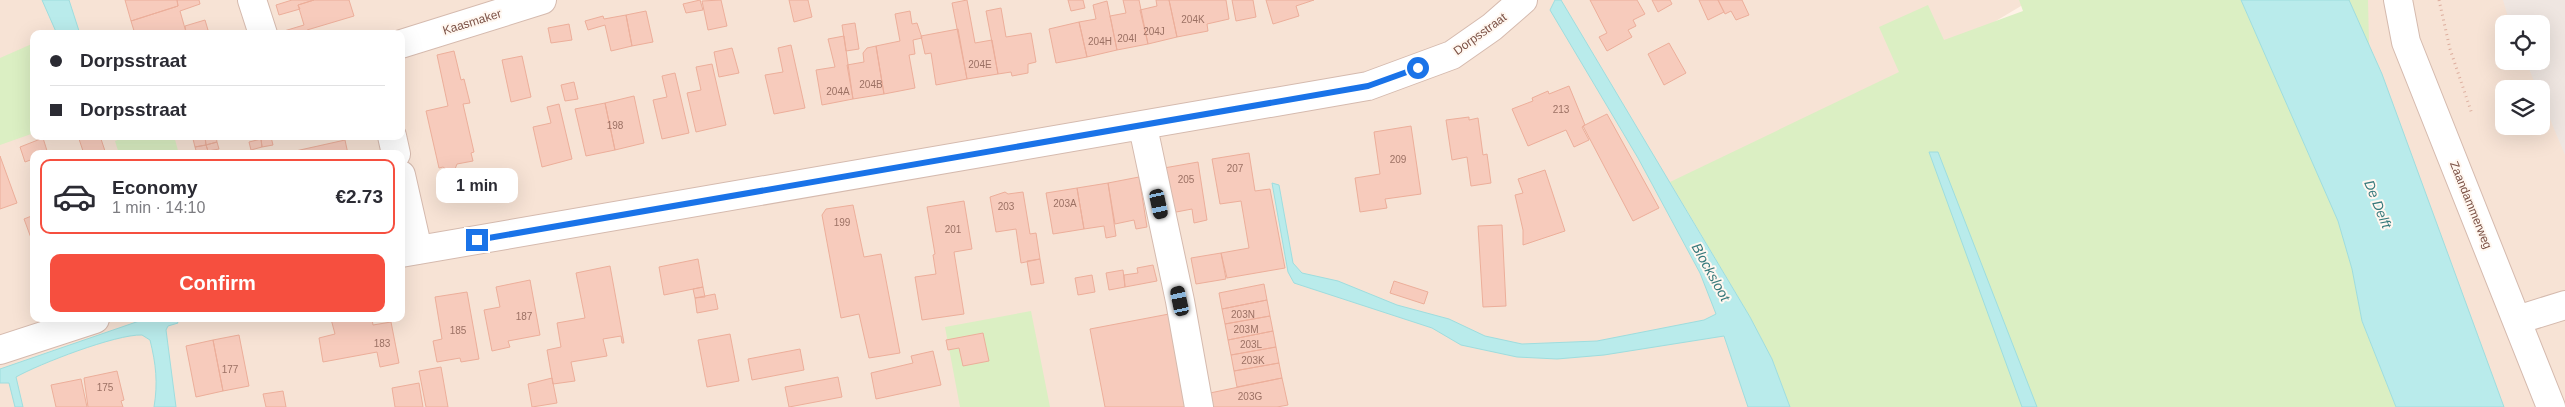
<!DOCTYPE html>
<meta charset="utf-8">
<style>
body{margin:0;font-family:Arial,sans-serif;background:#f7f7f7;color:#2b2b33;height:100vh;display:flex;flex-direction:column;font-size:19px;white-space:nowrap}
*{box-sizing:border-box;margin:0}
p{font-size:16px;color:#7c7c81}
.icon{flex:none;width:28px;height:28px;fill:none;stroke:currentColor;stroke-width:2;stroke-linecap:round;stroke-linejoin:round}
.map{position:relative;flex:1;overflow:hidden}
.drawer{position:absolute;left:30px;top:150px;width:375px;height:172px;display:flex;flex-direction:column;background:#fff;border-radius:10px;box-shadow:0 5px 20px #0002}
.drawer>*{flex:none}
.banner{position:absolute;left:30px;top:30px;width:375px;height:110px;border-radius:10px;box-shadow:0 5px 20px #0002;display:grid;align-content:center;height:110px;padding:0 20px;background:#fff}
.controls{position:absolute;left:2495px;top:15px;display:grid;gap:10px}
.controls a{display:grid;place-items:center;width:55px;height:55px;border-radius:10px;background:#fff;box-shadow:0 5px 20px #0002;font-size:25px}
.end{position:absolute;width:22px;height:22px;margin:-11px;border:6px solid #1a73e8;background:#fff;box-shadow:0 0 0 2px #fff}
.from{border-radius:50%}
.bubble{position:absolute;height:35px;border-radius:10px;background:#fff;box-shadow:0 5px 20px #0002;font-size:16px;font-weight:600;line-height:35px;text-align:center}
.car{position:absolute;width:15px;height:30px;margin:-15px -8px;border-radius:6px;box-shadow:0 0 4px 1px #0007;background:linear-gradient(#222 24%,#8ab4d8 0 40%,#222 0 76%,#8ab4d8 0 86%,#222 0)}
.banner b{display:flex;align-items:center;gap:18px;height:48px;font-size:19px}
.banner b+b{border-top:1px solid #e1e1e2}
.banner i{width:12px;height:12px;background:#2b2b33}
ul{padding:9px 0 0;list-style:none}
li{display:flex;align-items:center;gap:15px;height:75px;margin:0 10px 8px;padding:0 10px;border:2px solid transparent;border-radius:10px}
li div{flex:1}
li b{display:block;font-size:19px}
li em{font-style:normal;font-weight:600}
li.current{border-color:#f64f3f}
li>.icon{width:45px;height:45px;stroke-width:1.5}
.cta{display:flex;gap:10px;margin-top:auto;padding:10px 20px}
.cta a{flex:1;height:58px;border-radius:10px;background:#f64f3f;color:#fff;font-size:20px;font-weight:600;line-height:58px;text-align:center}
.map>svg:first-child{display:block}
.residential{fill:#f7e3d5;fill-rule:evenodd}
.industrial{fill:#efe6e1}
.green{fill:#dbefc3}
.water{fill:#b9ebeb;stroke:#9eddde}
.building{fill:#f7cbbc;stroke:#ecae9a}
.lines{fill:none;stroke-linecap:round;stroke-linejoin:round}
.minor-casing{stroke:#d5baae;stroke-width:30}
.path{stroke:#ddae9e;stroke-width:3;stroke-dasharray:1 4;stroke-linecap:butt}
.minor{stroke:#fff;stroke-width:28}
.route{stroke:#1a73e8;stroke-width:6}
.labels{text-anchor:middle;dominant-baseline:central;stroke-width:4;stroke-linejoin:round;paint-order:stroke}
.number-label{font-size:10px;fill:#9c7164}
.street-label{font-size:12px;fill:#7d5347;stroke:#fff7f0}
.water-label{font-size:14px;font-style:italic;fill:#36797b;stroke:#fff7f0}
</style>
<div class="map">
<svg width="2565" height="407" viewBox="0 0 2565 407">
<rect width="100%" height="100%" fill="#fff2e7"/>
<path class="residential" d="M0,0H2031L1675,213L1759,407H0ZM34,34H401V136H34ZM34,154H401V319H34Z
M2252,0H2565V407H2405ZM2504,24H2541V61H2504ZM2504,89H2541V126H2504Z"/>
<path class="industrial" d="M2503,0H2565V155L2541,98V89H2537L2526,61H2541V24H2510Z"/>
<path class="green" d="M2019,0H2241L2338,221L2352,269L2362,321L2396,407H1790L1772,359L1750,317L1670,182L1899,72L1879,27L1928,5L1944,40L2023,11Z
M2349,0H2368L2369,45Z
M34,43V133L0,145V58Z
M129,136H174L179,154H119L115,141Z
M1031,311L1050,407H960L945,327Z"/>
<path class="water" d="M42,0H69L80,34H57Z
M1555,0H1561L1750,317L1772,359L1790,407H1748L1724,336L1604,355L1557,359L1517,357L1461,345L1432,328L1294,283L1288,272L1272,183L1279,185L1293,263L1302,273L1338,281L1397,305L1449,319L1485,336L1522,344L1597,341L1704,320L1716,314L1700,273L1638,158L1550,10Z
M2241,0H2349L2382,74L2504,407H2396L2362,321L2352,269L2338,221Z
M1929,152H1938L2037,407H2022Z
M145,319H176L178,323L168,326L166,330L176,407H154C158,383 156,364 150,340L142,335C116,334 39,364 16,377L23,407H15L9,383H0V369Z"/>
<path class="building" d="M125,0H177L178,6L131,21Z
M177,0H199L200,4L180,11L186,32L179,34H135L131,21L178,6Z
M292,0H314L298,5L300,9L279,15L276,5Z
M314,0H349L354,16L307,30L308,34H285L284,31L304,25L298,5Z
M700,0L703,10L686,13L683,4Z
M721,0L727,26L708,30L702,1Z
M789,0H808L812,17L794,22Z
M967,0L975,43L992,40L998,74L967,79L952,3Z
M1068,0H1083L1085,8L1071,11Z
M1123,0H1139L1148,44L1117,50L1110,16L1126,13Z
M1156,0H1169L1177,37L1148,44L1140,10L1157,6Z
M1169,0H1226L1229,19L1207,24L1208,31L1177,37Z
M1232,0H1253L1256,17L1236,21Z
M1266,0H1314L1296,6L1299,16L1273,24Z
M1590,0H1637L1645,14L1633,20L1636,26L1628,30L1632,37L1607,51L1599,37L1607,33Z
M1652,0H1670L1672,4L1658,12Z
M1699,0H1718L1724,12L1708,20Z
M1718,0H1742L1749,15L1736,20L1731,11L1725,14Z
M1107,1L1117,50L1087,57L1079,22L1096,19L1093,5Z
M1001,8L1006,37L1031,33L1036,62L1028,64V73L1012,76L1011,72L998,74L986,11Z
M646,11L653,42L632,46L626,15Z
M910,11L912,24L917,23L922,38L913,40L915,54L909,55L915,88L884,94L876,46L900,41L895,14Z
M626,15L632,46L611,51L605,25L588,30L585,21L603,16L604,19Z
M205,20L208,30L197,34H179L186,32L185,26Z
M1079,22L1087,57L1056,63L1049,29Z
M855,23L859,49L846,51L842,25Z
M569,24L572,40L551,43L548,28Z
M958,29L967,79L936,85L931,53L925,54L921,36Z
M844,36L853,99L822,105L816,70L835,67L828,39Z
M1669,43L1686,73L1664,85L1648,54Z
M791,45L805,108L774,114L765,75L783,72L778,48Z
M876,46L884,94L853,99L847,65L864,62L863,53L867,48Z
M732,48L739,73L719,77L714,52Z
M454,51L461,80L464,79L470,103L463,104L474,152L471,153L473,161L457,164L455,169L447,170L443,167L439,168L426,111L448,106L437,55Z
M522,56L531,97L511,102L502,60Z
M712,64L726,125L696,132L687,93L701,90L696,67Z
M675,73L689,133L662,139L653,100L667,97L662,76Z
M574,82L578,99L565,101L561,85Z
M1569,86L1585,125L1582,127L1589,140L1574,147L1566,130L1528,146L1512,109L1533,101L1532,98L1548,91L1549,94Z
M634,96L644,143L615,150L605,103Z
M605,103L615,150L586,156L575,109Z
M559,104L572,159L542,167L533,127L551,123L547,107Z
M1607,114L1659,208L1633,221L1583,126Z
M1469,117V120L1478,118L1483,155L1487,154L1491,183L1471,186L1467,157L1452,160L1446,120Z
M1411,126L1421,194L1385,199L1387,208L1360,212L1355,178L1380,174L1374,132Z
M78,136H100L106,154H84Z
M216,136L217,142L206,145L205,137Z
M205,137L206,145L195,147L193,139Z
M271,137L273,145L262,147L261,139Z
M43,138L48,154H34V161L33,159L25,162L20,147Z
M261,139L262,147L251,150L249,142Z
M345,140L348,154H282Z
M217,142L219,149L208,151L206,145Z
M206,145L208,151L197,154L195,147Z
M1249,153L1255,191L1270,189L1285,268L1227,278L1221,253L1249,248L1241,201L1220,204L1212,159Z
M0,156L17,203L0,209Z
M1198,162L1207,220L1194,223L1192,209L1171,213L1164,168Z
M1545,170L1565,231L1523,245V230L1515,195L1523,193L1518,179Z
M1139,177L1147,227L1136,229L1134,220L1115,224L1108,183Z
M1108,183L1116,236L1106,238L1104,226L1084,229L1077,188Z
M1077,188L1084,229L1053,234L1046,193Z
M1005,192L1008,194L1023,192L1030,234L1036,233L1040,259L1021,263L1016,229L996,232L990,197Z
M964,201L972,249L954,252L964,314L922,320L915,277L936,274L933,255L935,254L927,207Z
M853,205L864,257L881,254L900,353L869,358L859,314L841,318L822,215L826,209Z
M34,215V246L24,219Z
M1502,225L1506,306L1483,307L1478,226Z
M1221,253L1226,279L1196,284L1191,258Z
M698,259L703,287L664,295L659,267Z
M1040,259L1044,283L1031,285L1027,261Z
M1153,265L1157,281L1125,287L1124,275L1138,273L1137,268Z
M610,266L624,343H622L621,336L603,339L607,356L571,362L575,381L553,384L547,350L561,347L557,323L585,318L576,273Z
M1123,270L1125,287L1109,290L1106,273Z
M1092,275L1095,292L1078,295L1075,278Z
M530,280L540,335L508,341L510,347L492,351L484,310L500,307L496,287Z
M1394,281L1428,292L1424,304L1390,293Z
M1264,284L1267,300L1222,309L1219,293Z
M703,287L705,297L695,298L693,289Z
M467,292L479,359L461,362L460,358L437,362L433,341L442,339L435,297Z
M715,294L718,309L697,313L695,298Z
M1267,300L1270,316L1225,324L1222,309Z
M1169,314L1186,407H1105L1090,329Z
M1270,316L1273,331L1228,340L1225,324Z
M331,319H372L373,325L391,322L399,363L380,367L377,352L323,362L319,338L335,334Z
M1273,331L1276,347L1231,355L1228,340Z
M983,333L989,361L963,366L959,348L948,350L946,340Z
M730,334L739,381L707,387L698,340Z
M239,335L249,386L223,391L213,340Z
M213,340L223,391L196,397L186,346Z
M1276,347L1279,363L1234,371L1231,355Z
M800,349L804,370L752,380L748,359Z
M933,351L941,385L876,399L871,373L913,363L911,356Z
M1279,363L1282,378L1237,387L1234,371Z
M441,367L448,407H426L419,371Z
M117,371L124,400L121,401L123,407H88L84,378Z
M838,377L842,397L789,407L785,387Z
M552,378L557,403L532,407L528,384Z
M1282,378L1288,405L1277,407H1213L1210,393Z
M81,379L87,407H56L51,385Z
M419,383L423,407H395L392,388Z
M283,391L286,407H266L263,394Z"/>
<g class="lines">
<defs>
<path id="minor" d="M252,0L263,34
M2398,0L2406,42L2551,407
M401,44L542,0
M1143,127L1180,301L1199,407
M392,136L396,154
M401,175L418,250
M401,253L1368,86L1452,55L1492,27L1523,0
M2517,320L2565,305
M0,350L95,319"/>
</defs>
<use href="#minor" class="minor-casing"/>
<path class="path" d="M2439,0L2450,49L2472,114"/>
<use href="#minor" class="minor"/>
</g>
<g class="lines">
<path class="route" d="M477,240L1368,86L1418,68"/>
</g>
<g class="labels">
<g class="number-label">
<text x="1193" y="19">204K</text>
<text x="1154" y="31">204J</text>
<text x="1127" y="38">204I</text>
<text x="1100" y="41">204H</text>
<text x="980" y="64">204E</text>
<text x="871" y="84">204B</text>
<text x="838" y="91">204A</text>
<text x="1561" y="109">213</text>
<text x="615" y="125">198</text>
<text x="1398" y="159">209</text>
<text x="1235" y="168">207</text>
<text x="1186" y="179">205</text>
<text x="1065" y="203">203A</text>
<text x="1006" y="206">203</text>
<text x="842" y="222">199</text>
<text x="953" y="229">201</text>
<text x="1243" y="314">203N</text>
<text x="524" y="316">187</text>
<text x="1246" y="329">203M</text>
<text x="458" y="330">185</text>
<text x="382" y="343">183</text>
<text x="1251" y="344">203L</text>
<text x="1253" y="360">203K</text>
<text x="230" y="369">177</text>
<text x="105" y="387">175</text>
<text x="1250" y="396">203G</text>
</g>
<g class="street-label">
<text transform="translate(472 22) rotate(-17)">Kaasmaker</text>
<text transform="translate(1480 34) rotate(-36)">Dorpsstraat</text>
<text transform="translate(2471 205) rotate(68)">Zaandammerweg</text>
</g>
<g class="water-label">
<text transform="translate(2378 204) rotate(68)">De Delft</text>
<text transform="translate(1711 272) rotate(61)">Blocksloot</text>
</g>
</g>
</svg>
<div class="controls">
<a><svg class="icon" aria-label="locate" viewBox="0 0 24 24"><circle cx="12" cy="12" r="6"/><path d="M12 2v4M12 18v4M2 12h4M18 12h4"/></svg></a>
<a><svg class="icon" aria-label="layers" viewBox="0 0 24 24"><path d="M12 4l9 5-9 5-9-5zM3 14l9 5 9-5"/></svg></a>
</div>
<i class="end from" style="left:1418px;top:68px"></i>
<i class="end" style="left:477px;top:240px"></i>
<div class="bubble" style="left:436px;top:168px;width:82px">1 min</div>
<i class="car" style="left:1159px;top:204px;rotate:168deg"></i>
<i class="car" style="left:1180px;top:301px;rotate:348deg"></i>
<div class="banner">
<b><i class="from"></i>Dorpsstraat</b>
<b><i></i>Dorpsstraat</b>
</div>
<section class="drawer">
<ul>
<li class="current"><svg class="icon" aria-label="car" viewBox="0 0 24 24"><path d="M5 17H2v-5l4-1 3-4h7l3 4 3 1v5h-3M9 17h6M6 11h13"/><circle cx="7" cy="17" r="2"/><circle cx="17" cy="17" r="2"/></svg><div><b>Economy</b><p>1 min · 14:10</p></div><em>€2.73</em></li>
</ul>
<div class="cta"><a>Confirm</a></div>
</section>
</div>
